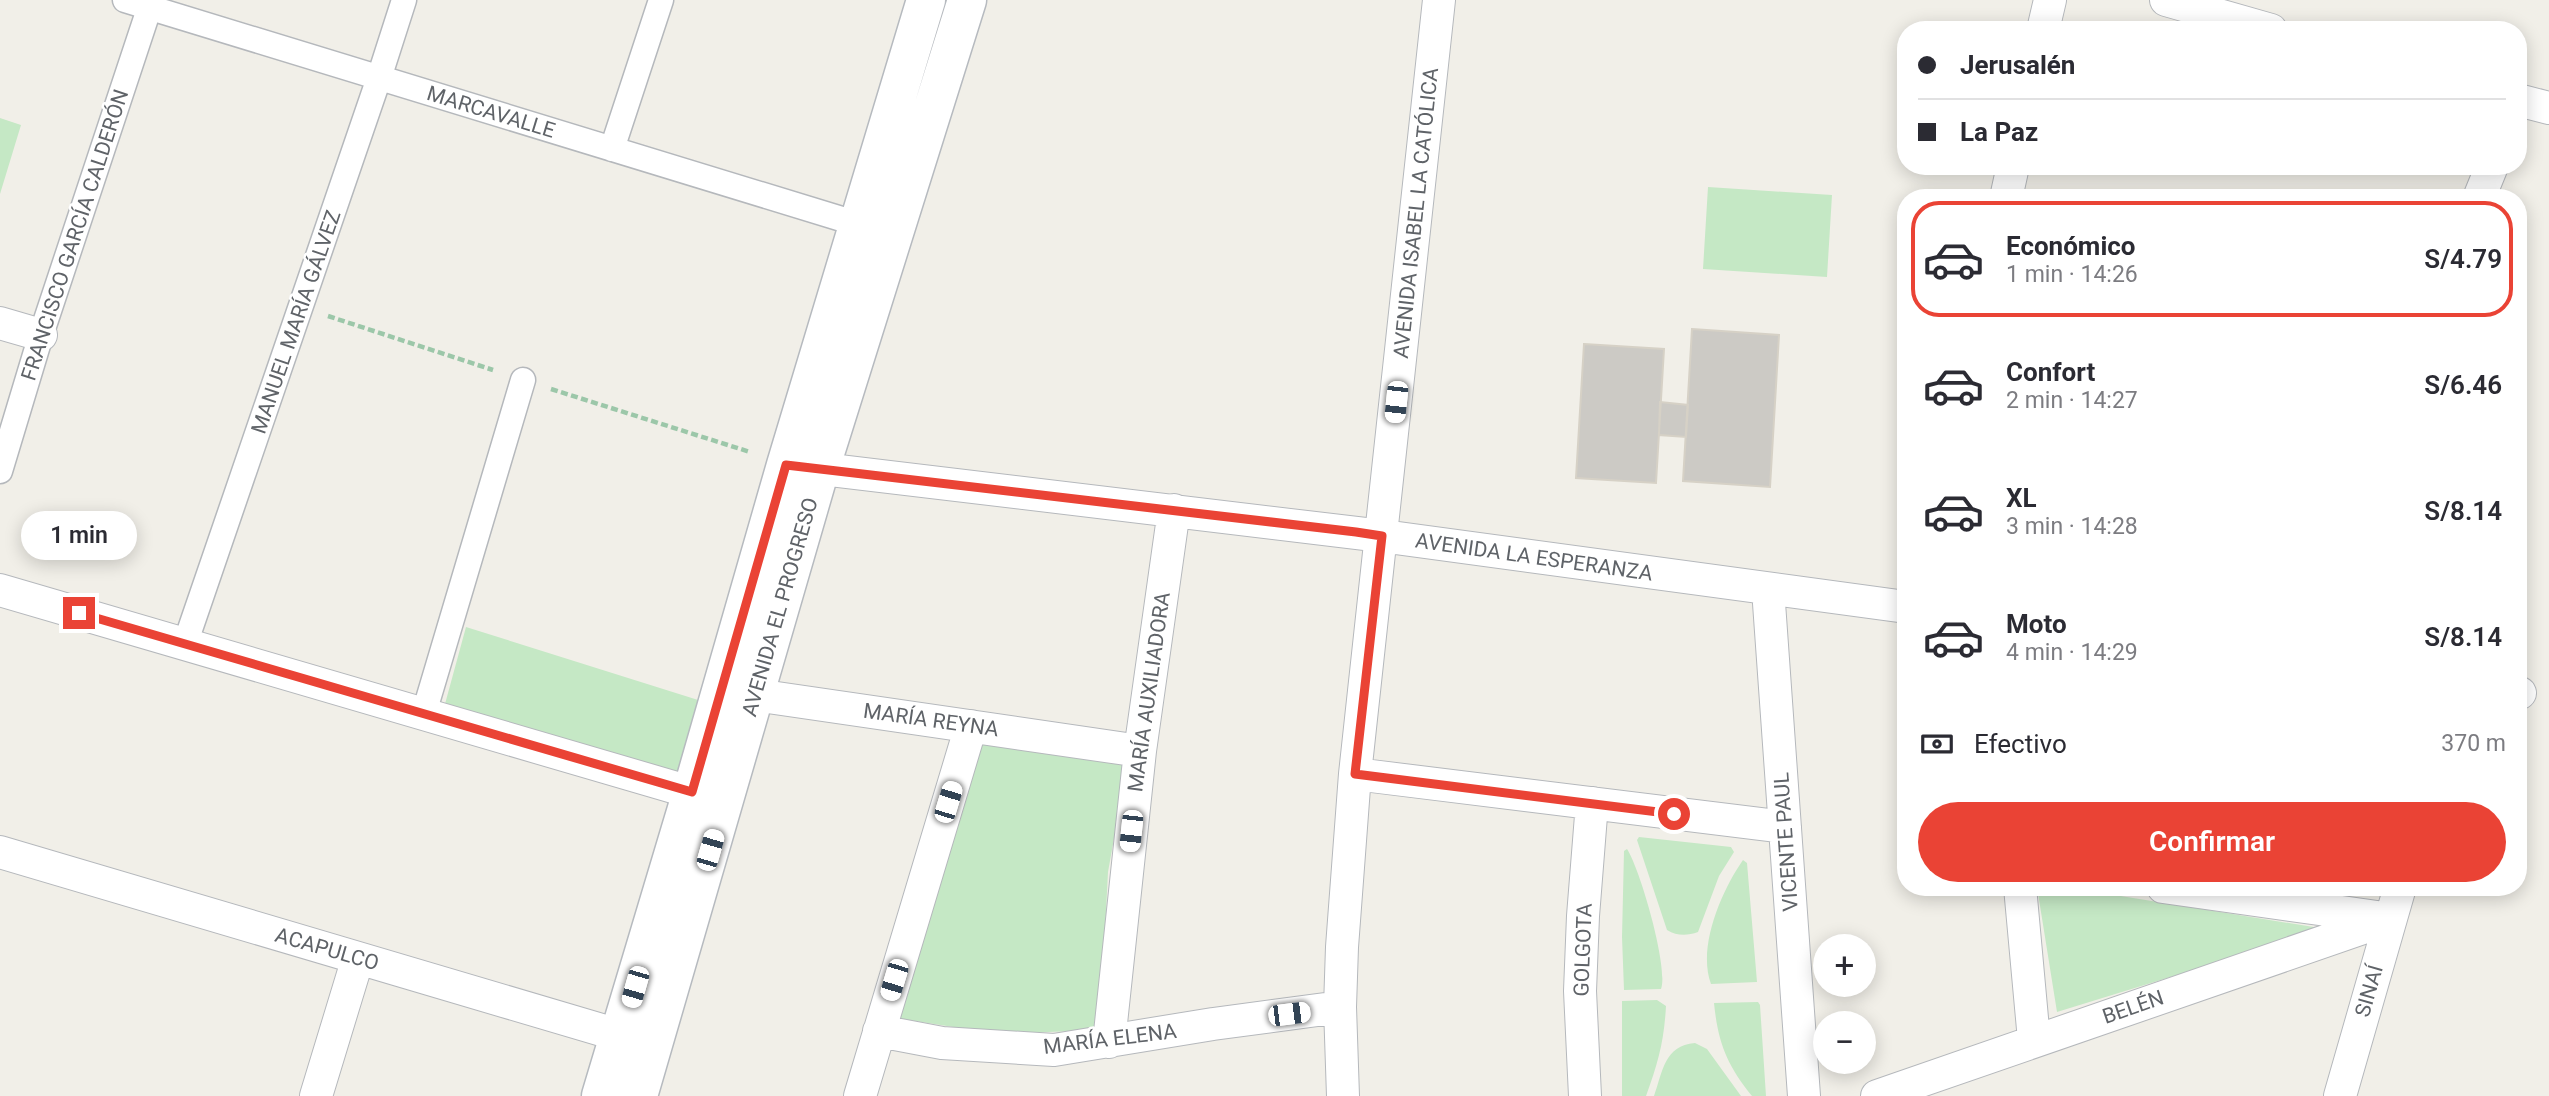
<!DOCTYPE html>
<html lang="es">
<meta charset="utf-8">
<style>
body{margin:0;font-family:Roboto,sans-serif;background:#f7f7f7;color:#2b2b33;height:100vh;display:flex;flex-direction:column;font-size:26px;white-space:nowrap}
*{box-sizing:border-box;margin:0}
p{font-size:23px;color:#7c7c81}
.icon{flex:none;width:38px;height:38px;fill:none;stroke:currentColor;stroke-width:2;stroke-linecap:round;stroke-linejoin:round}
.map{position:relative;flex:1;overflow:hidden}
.panel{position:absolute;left:1897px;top:189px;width:630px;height:707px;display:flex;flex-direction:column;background:#fff;border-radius:28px;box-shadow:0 4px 18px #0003}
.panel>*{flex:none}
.guide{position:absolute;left:1897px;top:21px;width:630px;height:154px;border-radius:28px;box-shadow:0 4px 18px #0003;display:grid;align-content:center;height:154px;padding:0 21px;background:#fff}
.buttons{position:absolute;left:1813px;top:934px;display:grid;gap:14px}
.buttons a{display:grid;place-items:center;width:63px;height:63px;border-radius:50%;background:#fff;box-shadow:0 4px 18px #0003;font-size:35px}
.end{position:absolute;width:32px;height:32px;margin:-16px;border:9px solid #ea4335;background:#fff;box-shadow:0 0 0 4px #fff}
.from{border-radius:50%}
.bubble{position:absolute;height:49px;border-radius:24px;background:#fff;box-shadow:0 4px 18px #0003;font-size:23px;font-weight:600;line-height:49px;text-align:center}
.car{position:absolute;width:21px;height:42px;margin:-21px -10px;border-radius:9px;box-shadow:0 0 5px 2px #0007;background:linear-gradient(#fff 24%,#345 0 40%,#fff 0 76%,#345 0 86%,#fff 0)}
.guide b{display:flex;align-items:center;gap:24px;height:66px;font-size:26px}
.guide b+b{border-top:2px solid #e1e1e2}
.guide i{width:18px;height:18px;background:#2b2b33}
ul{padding:12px 0 0;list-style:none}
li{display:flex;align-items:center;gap:21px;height:116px;margin:0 14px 10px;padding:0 7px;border:4px solid transparent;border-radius:28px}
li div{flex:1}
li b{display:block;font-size:26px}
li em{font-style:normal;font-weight:600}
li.current{border-color:#ea4335}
li>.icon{width:63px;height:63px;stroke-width:1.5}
.pay{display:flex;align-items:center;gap:18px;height:77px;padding:0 21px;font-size:26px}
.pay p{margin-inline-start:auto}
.primary-button{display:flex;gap:14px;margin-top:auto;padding:14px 21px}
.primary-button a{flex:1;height:80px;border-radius:42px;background:#ea4335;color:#fff;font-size:28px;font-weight:600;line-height:80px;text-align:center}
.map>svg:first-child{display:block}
.green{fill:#c5e8c5}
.building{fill:#cccac5;stroke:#d6d1c6;stroke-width:2}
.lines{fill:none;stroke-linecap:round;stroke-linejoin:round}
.pedestrian-casing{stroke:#b5b8bc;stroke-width:27}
.minor-casing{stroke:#b5b8bc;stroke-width:34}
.secondary-casing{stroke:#b6babf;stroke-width:41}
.path{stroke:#9cc7a9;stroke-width:4.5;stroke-dasharray:7 3.5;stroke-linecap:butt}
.pedestrian{stroke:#fff;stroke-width:24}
.minor{stroke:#fff;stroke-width:32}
.secondary{stroke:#fff;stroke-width:38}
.route{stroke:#ea4335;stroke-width:9}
.labels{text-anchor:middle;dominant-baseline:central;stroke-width:5;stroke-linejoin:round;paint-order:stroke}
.street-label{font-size:21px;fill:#5f6368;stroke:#fff}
</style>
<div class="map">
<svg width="2549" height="1096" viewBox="0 0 2549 1096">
<rect width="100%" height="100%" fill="#f1efe8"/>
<path class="green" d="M0,118L21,125L0,194Z
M1708,187L1832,195L1827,277L1703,269Z
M466,627L714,705L696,782L445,704Z
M981,738L1128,760L1108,872L1100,1030L998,1034L896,1018Z
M1639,837L1731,847L1734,852L1719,876L1698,932C1687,936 1677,936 1667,930L1637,840Z
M1627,849C1640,869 1669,968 1661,989L1624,990L1622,937L1624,851Z
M1743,860L1747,863L1757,982L1711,984C1697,947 1722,890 1743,860Z
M2037,887H2065L2326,929L2057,1012Z
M1657,1000L1666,1006C1664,1042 1658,1063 1646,1096H1622V1001Z
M1758,1002L1760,1005L1766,1096H1752C1727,1065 1718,1043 1714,1003Z
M1695,1043L1707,1049L1741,1096H1654C1663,1071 1664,1046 1695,1043Z"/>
<path class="building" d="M1692,329L1779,335L1770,487L1683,481Z
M1584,344L1664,349L1656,483L1576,478Z
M1660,402L1688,405L1686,437L1659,435Z"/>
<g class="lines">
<defs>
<path id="pedestrian" d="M125,0L858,224
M612,149L661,0
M0,471L41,335L152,0
M185,644L379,78L404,0
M424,713L523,380"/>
<path id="minor" d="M2166,0L2271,30
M2043,30L2050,0
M2518,100L2549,108
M2006,198L2013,166
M2479,198L2492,166
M0,323L41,335
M797,466L1382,536L1906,607
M1768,589L1804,1096
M0,590L714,799
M733,689L755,695L1140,751
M2518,692L2520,693
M1355,774L1785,827
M0,852L642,1042
M2020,887L2034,1040
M2163,887L2384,918
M879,1031L942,1043L1054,1050L1213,1024L1340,1007
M1109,1042L1140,751L1174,510
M316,1096L358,958
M860,1096L971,726
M1343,1096L1340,1007L1342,947L1355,774L1439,0
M1585,1096L1580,991L1583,916L1592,803
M1877,1096L2389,919
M2340,1096L2400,887"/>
<path id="secondary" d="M601,1096L692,792L786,465L926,0
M638,1096L820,469L967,0"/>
</defs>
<use href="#pedestrian" class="pedestrian-casing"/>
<use href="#minor" class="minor-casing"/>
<use href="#secondary" class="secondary-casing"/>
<path class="path" d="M328,316L493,370
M551,389L750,452"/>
<use href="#pedestrian" class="pedestrian"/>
<use href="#minor" class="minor"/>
<use href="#secondary" class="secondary"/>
</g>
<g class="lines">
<path class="route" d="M79,613L692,792L786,465L1356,532L1382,536L1355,774L1674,814"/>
</g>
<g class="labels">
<g class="street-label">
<text transform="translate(491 112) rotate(17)">MARCAVALLE</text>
<text transform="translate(1416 213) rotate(-84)">AVENIDA ISABEL LA CATÓLICA</text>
<text transform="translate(75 235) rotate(-72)">FRANCISCO GARCÍA CALDERÓN</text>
<text transform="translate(296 322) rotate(-71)">MANUEL MARÍA GÁLVEZ</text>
<text transform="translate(1534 557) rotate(8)">AVENIDA LA ESPERANZA</text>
<text transform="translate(780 607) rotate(-74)">AVENIDA EL PROGRESO</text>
<text transform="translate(1149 692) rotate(-82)">MARÍA AUXILIADORA</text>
<text transform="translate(931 720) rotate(8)">MARÍA REYNA</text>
<text transform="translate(1786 842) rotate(-94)">VICENTE PAUL</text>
<text transform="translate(327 949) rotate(16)">ACAPULCO</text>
<text transform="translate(1583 950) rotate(-88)">GOLGOTA</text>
<text transform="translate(2369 991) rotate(-74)">SINAÍ</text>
<text transform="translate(2133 1007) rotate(-19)">BELÉN</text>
<text transform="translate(1110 1039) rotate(-7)">MARÍA ELENA</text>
</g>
</g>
</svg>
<div class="buttons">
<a>+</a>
<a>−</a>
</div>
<i class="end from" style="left:1674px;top:814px"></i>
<i class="end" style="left:79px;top:613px"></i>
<div class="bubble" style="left:21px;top:511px;width:116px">1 min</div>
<i class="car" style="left:1396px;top:402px;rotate:186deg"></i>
<i class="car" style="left:948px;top:802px;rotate:17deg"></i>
<i class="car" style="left:1131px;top:831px;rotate:186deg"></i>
<i class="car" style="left:710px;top:850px;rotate:16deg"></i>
<i class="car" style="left:894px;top:980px;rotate:197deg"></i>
<i class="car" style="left:635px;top:987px;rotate:196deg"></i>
<i class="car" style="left:1289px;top:1014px;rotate:83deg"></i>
<div class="guide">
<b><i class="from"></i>Jerusalén</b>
<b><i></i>La Paz</b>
</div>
<section class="panel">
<ul>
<li class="current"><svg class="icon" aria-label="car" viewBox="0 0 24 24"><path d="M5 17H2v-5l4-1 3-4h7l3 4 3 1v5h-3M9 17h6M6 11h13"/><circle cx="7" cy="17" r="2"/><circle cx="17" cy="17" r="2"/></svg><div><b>Económico</b><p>1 min · 14:26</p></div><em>S/4.79</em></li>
<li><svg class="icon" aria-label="car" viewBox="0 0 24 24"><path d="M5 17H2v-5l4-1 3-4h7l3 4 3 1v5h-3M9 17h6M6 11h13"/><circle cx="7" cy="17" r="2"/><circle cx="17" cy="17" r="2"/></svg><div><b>Confort</b><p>2 min · 14:27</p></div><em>S/6.46</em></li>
<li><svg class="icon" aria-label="car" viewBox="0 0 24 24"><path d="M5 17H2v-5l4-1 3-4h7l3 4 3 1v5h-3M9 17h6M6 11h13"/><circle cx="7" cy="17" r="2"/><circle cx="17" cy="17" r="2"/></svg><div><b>XL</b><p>3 min · 14:28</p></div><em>S/8.14</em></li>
<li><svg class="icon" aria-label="car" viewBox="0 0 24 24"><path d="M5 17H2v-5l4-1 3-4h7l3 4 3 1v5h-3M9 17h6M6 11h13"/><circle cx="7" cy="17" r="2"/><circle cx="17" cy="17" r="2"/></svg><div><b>Moto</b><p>4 min · 14:29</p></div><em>S/8.14</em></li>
</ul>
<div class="pay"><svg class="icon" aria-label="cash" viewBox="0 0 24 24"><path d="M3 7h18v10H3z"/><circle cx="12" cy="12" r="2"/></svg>Efectivo<p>370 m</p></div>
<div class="primary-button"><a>Confirmar</a></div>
</section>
</div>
